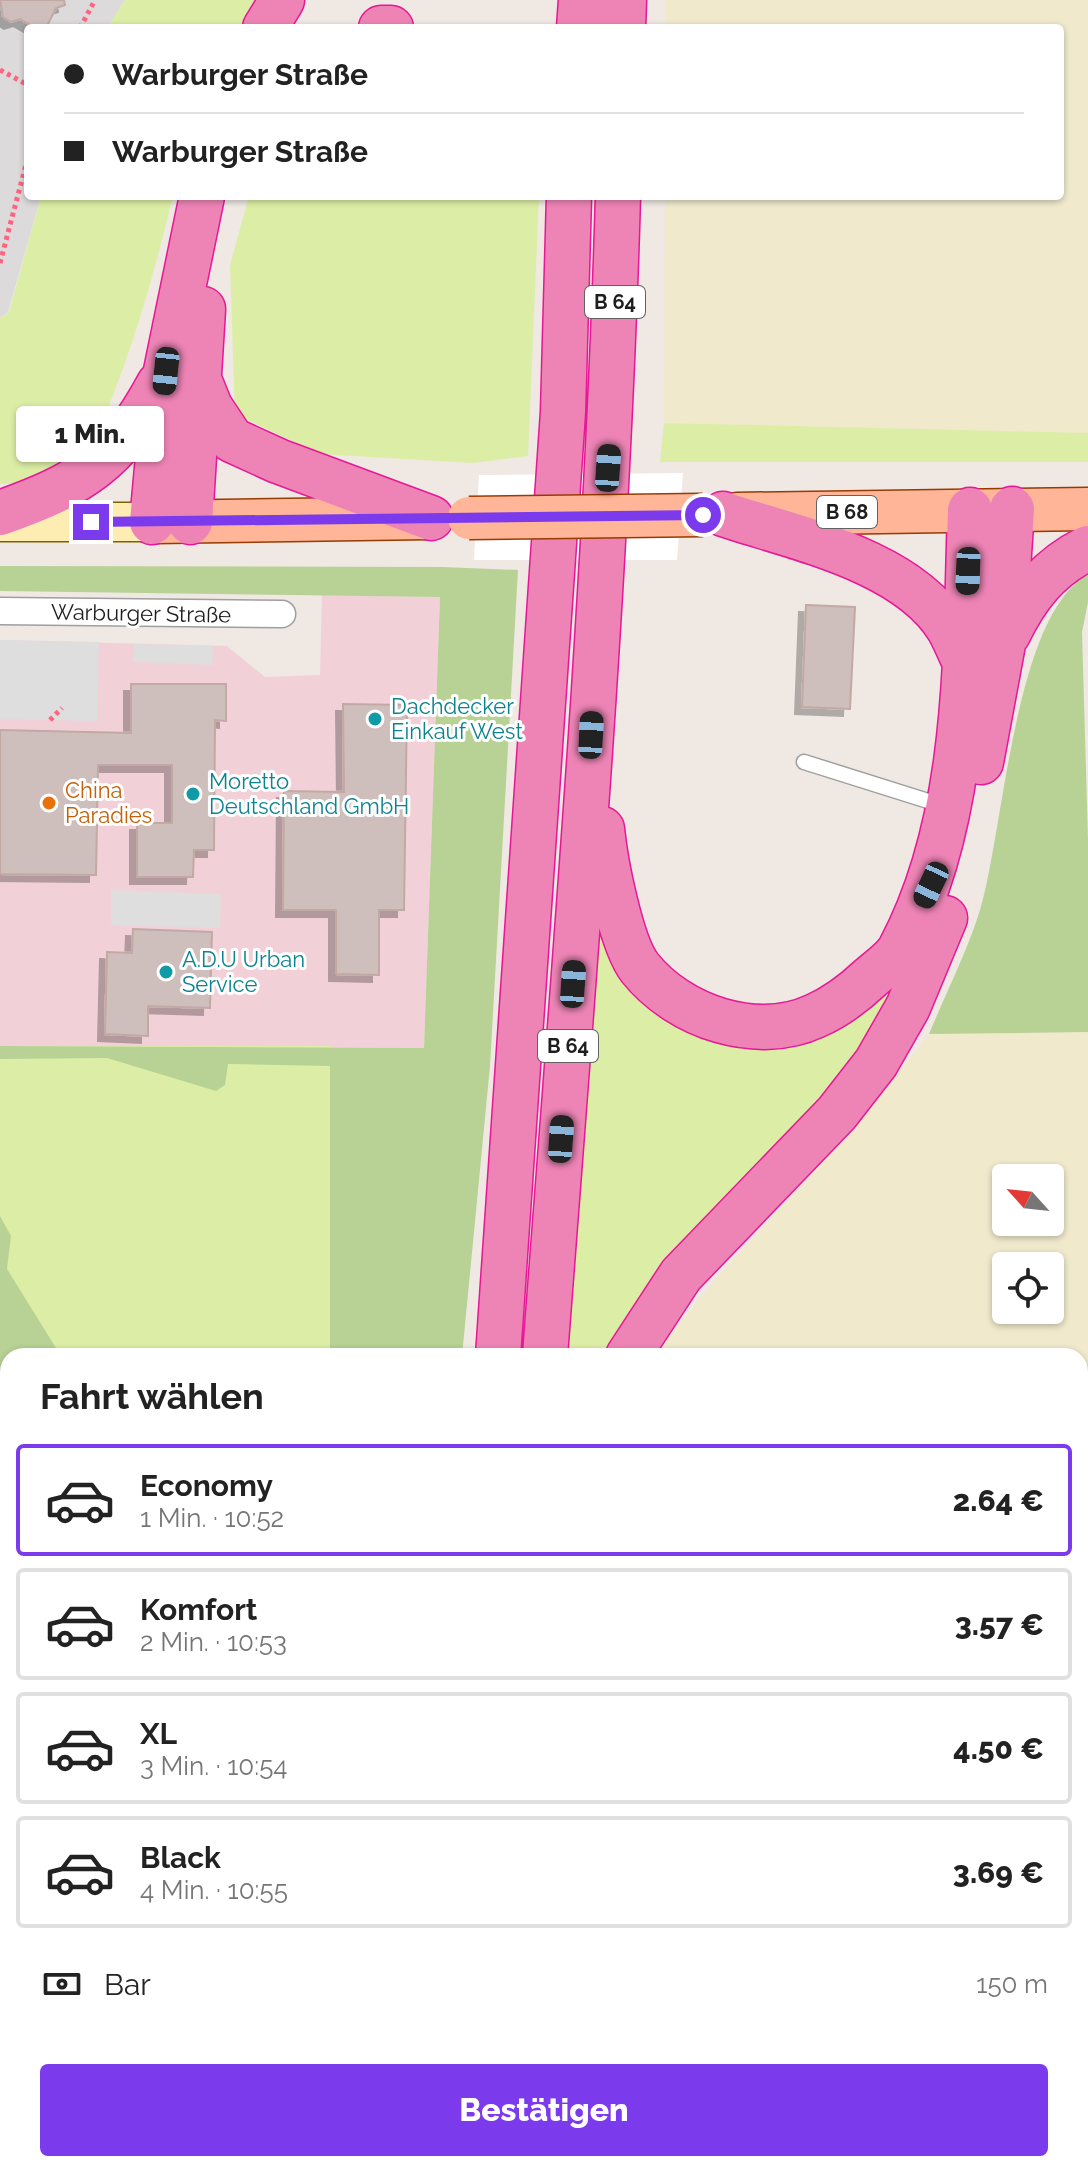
<!DOCTYPE html>
<html lang="de">
<meta charset="utf-8">
<style>
body{margin:0;font-family:Raleway,sans-serif;background:#f6f6f6;color:#222;height:100vh;display:flex;flex-direction:column;font-size:30px;white-space:nowrap}
*{box-sizing:border-box;margin:0}
p{font-size:26px;color:#767676}
.icon{flex:none;width:44px;height:44px;fill:none;stroke:currentColor;stroke-width:2;stroke-linecap:round;stroke-linejoin:round}
.map{position:relative;flex:1;overflow:hidden}
.side{position:absolute;left:0px;top:1348px;width:1088px;height:824px;display:flex;flex-direction:column;background:#fff;border-radius:24px 24px 0 0;box-shadow:0 2px 6px #0004}
.side>*{flex:none}
.guide{position:absolute;left:24px;top:24px;width:1040px;height:176px;border-radius:8px;box-shadow:0 2px 6px #0004;display:grid;align-content:center;height:176px;padding:0 40px;background:#fff}
.needle{width:52px;rotate:297deg}
.buttons{position:absolute;left:992px;top:1164px;display:grid;gap:16px}
.buttons a{display:grid;place-items:center;width:72px;height:72px;border-radius:8px;background:#fff;box-shadow:0 2px 6px #0004;font-size:40px}
.end{position:absolute;width:36px;height:36px;margin:-18px;border:10px solid #7c3aed;background:#fff;box-shadow:0 0 0 4px #fff}
.from{border-radius:50%}
.bubble{position:absolute;height:56px;border-radius:8px;background:#fff;box-shadow:0 2px 6px #0004;font-size:26px;font-weight:800;line-height:56px;text-align:center}
.car{position:absolute;width:24px;height:48px;margin:-24px -12px;border-radius:10px;box-shadow:0 0 6px 2px #0007;background:linear-gradient(#222 24%,#8ab4d8 0 40%,#222 0 76%,#8ab4d8 0 86%,#222 0)}
.guide b{display:flex;align-items:center;gap:28px;height:76px;font-size:30px}
.guide b+b{border-top:2px solid #e0e0e0}
.guide i{width:20px;height:20px;background:#222}
ul{padding:0;list-style:none}
li{display:flex;align-items:center;gap:24px;height:112px;margin:0 16px 12px;padding:0 24px;border:4px solid #e0e0e0;border-radius:8px}
li div{flex:1}
li b{display:block;font-size:30px}
li em{font-style:normal;font-weight:800}
li.on{border-color:#7c3aed}
li>.icon{width:72px;height:72px;stroke-width:1.5}
h2{padding:0 40px;font-size:36px;line-height:96px}
.pay{display:flex;align-items:center;gap:20px;height:88px;padding:0 40px;font-size:30px}
.pay p{margin-inline-start:auto}
.primary-button{display:flex;gap:16px;margin-top:auto;padding:16px 40px}
.primary-button a{flex:1;height:92px;border-radius:8px;background:#7c3aed;color:#fff;font-size:32px;font-weight:800;line-height:92px;text-align:center}
.map>svg:first-child{display:block}
.residential{fill:#dcdadb}
.commercial{fill:#f2d0d8}
.education{fill:#fff5dc}
.farmland{fill:#f0e9cc;fill-rule:evenodd}
.grass{fill:#dceea5}
.forest{fill:#b7d294}
.pitch{fill:#7be49e}
.parking{fill:#dedede}
.pier{fill:#fff}
.building{fill:#cfbfbc;stroke:#c2a9a4;stroke-width:2;filter:url(#shadow)}
.lines{fill:none;stroke-linecap:round;stroke-linejoin:round}
.lane-casing{stroke:#9f9f9f;stroke-width:17}
.street-casing{stroke:#9f9f9f;stroke-width:29}
.secondary-casing{stroke:#796500;stroke-width:41}
.primary-casing{stroke:#973b00;stroke-width:45}
.highway-casing{stroke:#e61897;stroke-width:47}
.path{stroke:#ff647f;stroke-width:5;stroke-dasharray:4 4;stroke-linecap:butt}
.lane{stroke:#fff;stroke-width:14}
.street{stroke:#fff;stroke-width:26}
.secondary{stroke:#feedb2;stroke-width:38}
.primary{stroke:#ffb698;stroke-width:42}
.highway{stroke:#ed84b5;stroke-width:44}
.primary-bridge-casing{stroke:#973b00;stroke-width:45;stroke-linecap:butt}
.primary-bridge{stroke:#ffb698;stroke-width:42}
.route{stroke:#7c3aed;stroke-width:10}
.culture-dot{fill:#0f9aa8;stroke:#fff;stroke-width:3}
.food-dot{fill:#e8710a;stroke:#fff;stroke-width:3}
.labels{text-anchor:middle;dominant-baseline:central;stroke-width:6;stroke-linejoin:round;paint-order:stroke}
.shield{fill:#fff;stroke:#626262;stroke-width:2}
.shield-label{font-size:20px;font-weight:bold;fill:#1e1e1e}
.street-label{font-size:22px;fill:#1e1e1e;stroke:#fff}
.culture-label{font-size:22px;fill:#0d838f;stroke:#fff;text-anchor:start}
.food-label{font-size:22px;fill:#c56008;stroke:#fff;text-anchor:start}
</style>
<div class="map">
<svg width="1088" height="2172" viewBox="0 0 1088 2172">
<defs>
<filter id="shadow"><feDropShadow dx="-7" dy="7" stdDeviation="0" flood-color="#0004"/></filter>
</defs>
<rect width="100%" height="100%" fill="#efe8e3"/>
<path class="residential" d="M0,0H125L107,28H28V196H41L8,312L0,318Z
M1080,1601H1088V2144H1080Z
M563,2164H867V2172H566Z"/>
<path class="commercial" d="M322,595L440,597L424,1048L0,1046V640L227,646L265,677L320,675Z"/>
<path class="education" d="M0,1305L8,1356V1791L0,1797Z"/>
<path class="farmland" d="M666,0H1088V433L664,423L665,196H1060V28H666Z
M1088,1032V1601H1080V1356H656L662,1344L721,1273L858,1123L929,1034ZM1006,1178H1050V1222H1006ZM1006,1266H1050V1310H1006Z"/>
<path class="grass" d="M125,0H260L238,28H107Z
M41,196H173C150,290 123,385 79,471L35,483L0,484V318L9,312Z
M249,196H539L528,456L473,463L320,454L235,414L230,265Z
M664,423L1088,433V462H660Z
M595,904L712,1030L910,968L858,1060L617,1334L605,1356H557Z
M0,1046H331L330,1356H47L0,1305Z
M8,1791V2164H325L323,2172H0V1798Z
M498,2164H563L566,2172H497Z
M867,2164H966V2172H867Z"/>
<path class="forest" d="M0,566L442,567L518,570L490,1066L462,1356H330V1066L228,1064L225,1085L216,1091L107,1058L0,1059V1046L424,1048L440,597L0,591Z
M1088,575V602L1082,632L1088,840V1032L929,1034C946,993 967,952 980,910C1004,831 1014,614 1088,575Z
M0,1216L11,1236L7,1269L61,1356H8V1438L0,1425Z
M8,1690V1791L0,1797V1698Z"/>
<path class="pitch" d="M1080,1605H1088V1721H1080Z
M1080,1782H1088V1863H1080Z"/>
<path class="parking" d="M0,640L99,642L97,721L0,719Z
M134,644L213,646L212,665L133,662Z
M111,890L221,894L220,928L111,925Z
M1080,2160H1088V2172H974V2165L1080,2164Z"/>
<path class="pier" d="M683,473L677,560H474L479,475Z"/>
<path class="building" d="M0,0H64L65,5L56,8L46,28H36L20,19L11,22L3,17Z
M806,605L855,607L850,709L802,707Z
M131,684H226V721L215,720L214,850H194L193,877H137V823H172V765H98L96,875L0,874V730L131,733Z
M343,704L407,705L404,910H379V975L336,974V910H283L284,791L344,792Z
M133,929L212,932L210,1008L148,1006V1036L105,1034L107,952L132,953Z"/>
<g class="lines">
<defs>
<path id="lane" d="M804,762L944,806"/>
<path id="street" d="M0,611L282,614"/>
<path id="secondary" d="M0,522H152"/>
<path id="primary" d="M737,514L1088,509
M155,522L428,518"/>
<path id="highway" d="M265,28L282,0
M381,28H391
M579,28L581,0
M623,28L624,0
M198,377L210,407L232,440L278,461L431,518
M0,513C82,484 117,462 159,384
M723,514C795,538 907,560 949,629C955,640 960,652 965,663
M152,522L166,371L202,196
M190,522L203,309
M1008,634C1027,595 1048,568 1088,548
M981,762L1003,644L1012,509
M602,829C605,861 621,944 640,968C679,1017 757,1043 815,1016C836,1007 854,993 870,978C880,969 894,960 900,949C970,817 965,655 970,510
M498,1356L563,412L569,196
M545,1356C574,970 607,583 618,196
M628,1356L681,1275L837,1113L876,1063L908,1007L945,918
M402,2172L404,2164
M439,2172L440,2164"/>
</defs>
<use href="#lane" class="lane-casing"/>
<use href="#street" class="street-casing"/>
<use href="#secondary" class="secondary-casing"/>
<use href="#primary" class="primary-casing"/>
<use href="#highway" class="highway-casing"/>
<path class="path" d="M80,28L95,0
M0,70L28,85
M0,263L28,157
M50,720L62,708
M0,1436L8,1452
M0,1689L8,1678
M314,2172L315,2164"/>
<use href="#lane" class="lane"/>
<use href="#street" class="street"/>
<use href="#secondary" class="secondary"/>
<use href="#primary" class="primary"/>
<use href="#highway" class="highway"/>
<defs>
<path id="primary-bridge" d="M469,518L703,515"/>
</defs>
<use href="#primary-bridge" class="primary-bridge-casing"/>
<use href="#primary-bridge" class="primary-bridge"/>
</g>
<g class="lines">
<path class="route" d="M91,522L703,515"/>
</g>
<g class="culture-dot">
<circle cx="375" cy="719" r="8"/>
<circle cx="193" cy="794" r="8"/>
<circle cx="166" cy="972" r="8"/>
</g>
<circle class="food-dot" cx="49" cy="803" r="8"/>
<g class="labels">
<g class="shield">
<rect x="585" y="286" width="60" height="32" rx="6"/>
<rect x="817" y="496" width="60" height="32" rx="6"/>
<rect x="538" y="1030" width="60" height="32" rx="6"/>
</g>
<g class="shield-label">
<text x="615" y="302">B 64</text>
<text x="847" y="512">B 68</text>
<text x="568" y="1046">B 64</text>
</g>
<g class="street-label">
<text transform="translate(141 613) rotate(1)">Warburger Straße</text>
</g>
<g class="culture-label">
<text x="391" y="706">Dachdecker<tspan x="391" dy="25">Einkauf West</tspan></text>
<text x="209" y="781">Moretto<tspan x="209" dy="25">Deutschland GmbH</tspan></text>
<text x="182" y="959">A.D.U Urban<tspan x="182" dy="25">Service</tspan></text>
</g>
<g class="food-label">
<text x="65" y="790">China<tspan x="65" dy="25">Paradies</tspan></text>
</g>
</g>
</svg>
<div class="buttons">
<a><svg class="needle" viewBox="-14 -14 28 28"><path d="M0-13l5 13h-10z" fill="#e53935"/><path d="M0 13l5-13h-10z" fill="#767676"/></svg></a>
<a><svg class="icon" aria-label="locate" viewBox="0 0 24 24"><circle cx="12" cy="12" r="6"/><path d="M12 2v4M12 18v4M2 12h4M18 12h4"/></svg></a>
</div>
<i class="end from" style="left:703px;top:515px"></i>
<i class="end" style="left:91px;top:522px"></i>
<div class="bubble" style="left:16px;top:406px;width:148px">1 Min.</div>
<i class="car" style="left:166px;top:371px;rotate:186deg"></i>
<i class="car" style="left:608px;top:468px;rotate:4deg"></i>
<i class="car" style="left:968px;top:571px;rotate:182deg"></i>
<i class="car" style="left:591px;top:735px;rotate:3deg"></i>
<i class="car" style="left:931px;top:885px;rotate:205deg"></i>
<i class="car" style="left:573px;top:984px;rotate:4deg"></i>
<i class="car" style="left:561px;top:1139px;rotate:4deg"></i>
<div class="guide">
<b><i class="from"></i>Warburger Straße</b>
<b><i></i>Warburger Straße</b>
</div>
<section class="side">
<h2>Fahrt wählen</h2>
<ul>
<li class="on"><svg class="icon" aria-label="car" viewBox="0 0 24 24"><path d="M5 17H2v-5l4-1 3-4h7l3 4 3 1v5h-3M9 17h6M6 11h13"/><circle cx="7" cy="17" r="2"/><circle cx="17" cy="17" r="2"/></svg><div><b>Economy</b><p>1 Min. · 10:52</p></div><em>2.64 €</em></li>
<li><svg class="icon" aria-label="car" viewBox="0 0 24 24"><path d="M5 17H2v-5l4-1 3-4h7l3 4 3 1v5h-3M9 17h6M6 11h13"/><circle cx="7" cy="17" r="2"/><circle cx="17" cy="17" r="2"/></svg><div><b>Komfort</b><p>2 Min. · 10:53</p></div><em>3.57 €</em></li>
<li><svg class="icon" aria-label="car" viewBox="0 0 24 24"><path d="M5 17H2v-5l4-1 3-4h7l3 4 3 1v5h-3M9 17h6M6 11h13"/><circle cx="7" cy="17" r="2"/><circle cx="17" cy="17" r="2"/></svg><div><b>XL</b><p>3 Min. · 10:54</p></div><em>4.50 €</em></li>
<li><svg class="icon" aria-label="car" viewBox="0 0 24 24"><path d="M5 17H2v-5l4-1 3-4h7l3 4 3 1v5h-3M9 17h6M6 11h13"/><circle cx="7" cy="17" r="2"/><circle cx="17" cy="17" r="2"/></svg><div><b>Black</b><p>4 Min. · 10:55</p></div><em>3.69 €</em></li>
</ul>
<div class="pay"><svg class="icon" aria-label="cash" viewBox="0 0 24 24"><path d="M3 7h18v10H3z"/><circle cx="12" cy="12" r="2"/></svg>Bar<p>150 m</p></div>
<div class="primary-button"><a>Bestätigen</a></div>
</section>
</div>
